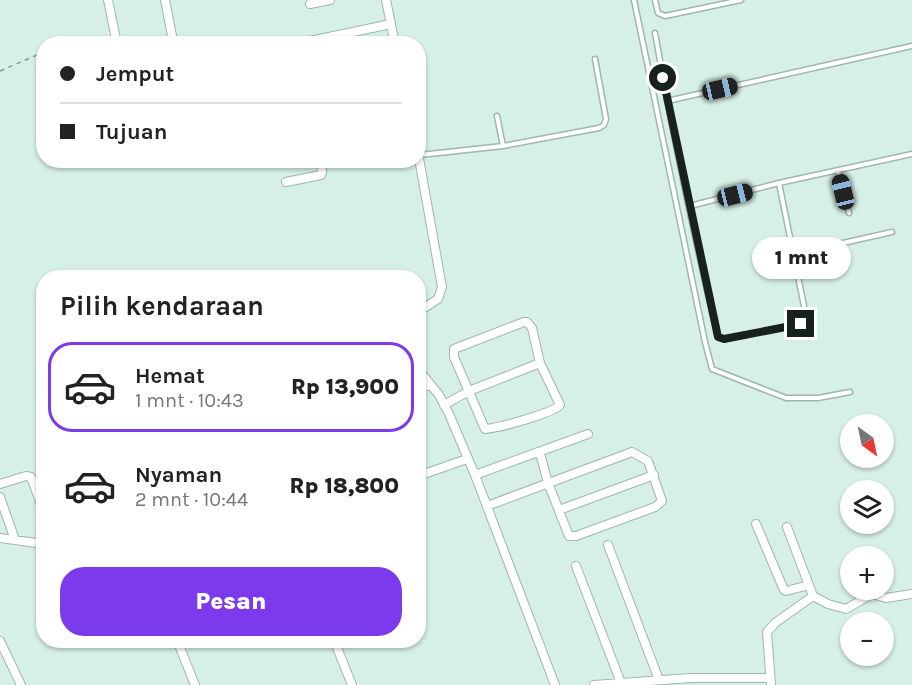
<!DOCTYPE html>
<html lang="id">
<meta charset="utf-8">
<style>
body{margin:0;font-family:Karla,sans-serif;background:#f2f2f2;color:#222;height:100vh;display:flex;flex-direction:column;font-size:22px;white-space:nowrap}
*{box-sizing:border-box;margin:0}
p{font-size:20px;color:#767676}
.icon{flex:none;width:33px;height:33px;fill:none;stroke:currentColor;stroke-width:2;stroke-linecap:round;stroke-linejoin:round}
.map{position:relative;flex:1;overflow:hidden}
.sheet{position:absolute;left:36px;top:270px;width:390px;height:378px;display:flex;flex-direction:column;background:#fff;border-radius:24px;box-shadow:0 2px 4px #0004}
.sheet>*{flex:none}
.guide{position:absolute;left:36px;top:36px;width:390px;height:132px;border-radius:24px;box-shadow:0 2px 4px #0004;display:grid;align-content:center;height:132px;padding:0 24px;background:#fff}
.needle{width:39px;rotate:147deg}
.tools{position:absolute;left:840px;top:414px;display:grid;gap:12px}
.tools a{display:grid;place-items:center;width:54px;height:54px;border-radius:50%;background:#fff;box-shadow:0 2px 4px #0004;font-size:30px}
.end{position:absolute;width:27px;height:27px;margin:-14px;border:8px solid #18211d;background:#fff;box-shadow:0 0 0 3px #fff}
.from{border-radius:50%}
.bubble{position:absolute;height:42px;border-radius:21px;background:#fff;box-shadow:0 2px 4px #0004;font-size:20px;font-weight:800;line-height:42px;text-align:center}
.car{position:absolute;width:18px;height:36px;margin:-18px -9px;border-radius:8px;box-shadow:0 0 4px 2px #0007;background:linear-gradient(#222 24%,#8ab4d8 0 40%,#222 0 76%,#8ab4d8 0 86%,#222 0)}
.guide b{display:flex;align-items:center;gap:21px;height:57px;font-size:22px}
.guide b+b{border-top:2px solid #e0e0e0}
.guide i{width:15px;height:15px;background:#222}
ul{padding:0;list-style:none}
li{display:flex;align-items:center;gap:18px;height:90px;margin:0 12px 9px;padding:0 12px;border:3px solid transparent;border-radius:24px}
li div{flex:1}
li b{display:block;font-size:22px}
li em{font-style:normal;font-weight:800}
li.active{border-color:#7c3aed}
li>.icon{width:54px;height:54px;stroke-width:1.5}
h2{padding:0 24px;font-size:27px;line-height:72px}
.cta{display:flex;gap:12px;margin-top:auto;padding:12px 24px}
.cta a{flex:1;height:69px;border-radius:24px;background:#7c3aed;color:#fff;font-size:24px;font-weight:800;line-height:69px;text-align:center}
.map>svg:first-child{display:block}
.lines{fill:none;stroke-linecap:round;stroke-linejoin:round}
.lane-casing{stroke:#9fb7ae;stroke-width:7}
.street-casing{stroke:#9fb7ae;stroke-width:10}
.path{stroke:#869890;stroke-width:1.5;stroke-dasharray:4.5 4.5;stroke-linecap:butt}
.lane{stroke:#fff;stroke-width:4}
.street{stroke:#fff;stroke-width:8}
.route{stroke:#18211d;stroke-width:8}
</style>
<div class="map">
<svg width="912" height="685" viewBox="0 0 912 685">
<rect width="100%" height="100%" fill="#d6f0e5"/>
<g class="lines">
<defs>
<path id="lane" d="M634,0L705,342L712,369L786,398H818L850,392
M655,0L658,13L665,16L741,0
M655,33C673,135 694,237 718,337L724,339L801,324L804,322L806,316L779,183L690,206
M667,101L912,46
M497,116L503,146
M420,155L503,146L599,128L604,125L606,119L595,59
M838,171L849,213
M779,183L912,154
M794,254L892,232"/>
<path id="street" d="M108,0L117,44
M165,0L173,41
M386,0L395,44
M310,4L330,0
M305,42L391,24
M418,153L442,287L438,299L418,312
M286,182L321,175L322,172L321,160
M524,322H527L532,328L540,363L560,405C553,413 499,428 485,429L454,357V349Z
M418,369L439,395L449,414L475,475L555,685
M418,388L431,385
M444,405L469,391L540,363
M475,475L588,434
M418,476L467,459
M0,484L26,476L31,477L44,512
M0,497L15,540
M487,506L632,452L648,461L662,501L655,507L576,536H569L548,483L540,453
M559,510L654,475
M756,524L784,590L786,591L809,585
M0,538L44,544
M608,545L659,680
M576,566L621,683
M813,596L828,604L846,609L872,594L886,598L912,594
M177,640L195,685
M334,640L352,685
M0,641L21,685
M594,685L690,678H770
M771,685L767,632L775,623L813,596L787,527"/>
</defs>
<use href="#lane" class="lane-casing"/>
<use href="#street" class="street-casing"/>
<path class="path" d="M62,44L74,38
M0,71L44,52"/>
<use href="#lane" class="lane"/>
<use href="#street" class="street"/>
</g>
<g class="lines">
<path class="route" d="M663,78L718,337L724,339L801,324"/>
</g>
</svg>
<div class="tools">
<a><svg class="needle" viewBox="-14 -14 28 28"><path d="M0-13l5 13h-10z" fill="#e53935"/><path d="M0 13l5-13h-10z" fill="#767676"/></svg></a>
<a><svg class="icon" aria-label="layers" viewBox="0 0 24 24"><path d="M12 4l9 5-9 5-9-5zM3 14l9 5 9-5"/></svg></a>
<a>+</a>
<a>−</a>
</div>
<i class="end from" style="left:663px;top:78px"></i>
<i class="end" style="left:801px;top:324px"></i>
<div class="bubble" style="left:752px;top:237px;width:99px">1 mnt</div>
<i class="car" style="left:720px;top:89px;rotate:77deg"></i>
<i class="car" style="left:843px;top:192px;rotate:346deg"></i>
<i class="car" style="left:735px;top:195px;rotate:76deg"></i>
<div class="guide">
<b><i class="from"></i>Jemput</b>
<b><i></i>Tujuan</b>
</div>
<section class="sheet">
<h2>Pilih kendaraan</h2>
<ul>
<li class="active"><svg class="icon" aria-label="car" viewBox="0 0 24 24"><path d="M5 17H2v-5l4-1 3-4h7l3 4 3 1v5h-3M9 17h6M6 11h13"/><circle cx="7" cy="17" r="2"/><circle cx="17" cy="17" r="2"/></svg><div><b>Hemat</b><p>1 mnt · 10:43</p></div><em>Rp 13,900</em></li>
<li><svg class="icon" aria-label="car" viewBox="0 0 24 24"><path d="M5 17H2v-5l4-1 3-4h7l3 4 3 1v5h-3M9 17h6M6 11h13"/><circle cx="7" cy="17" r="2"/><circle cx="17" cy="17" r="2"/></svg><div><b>Nyaman</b><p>2 mnt · 10:44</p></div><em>Rp 18,800</em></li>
</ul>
<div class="cta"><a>Pesan</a></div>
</section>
</div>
